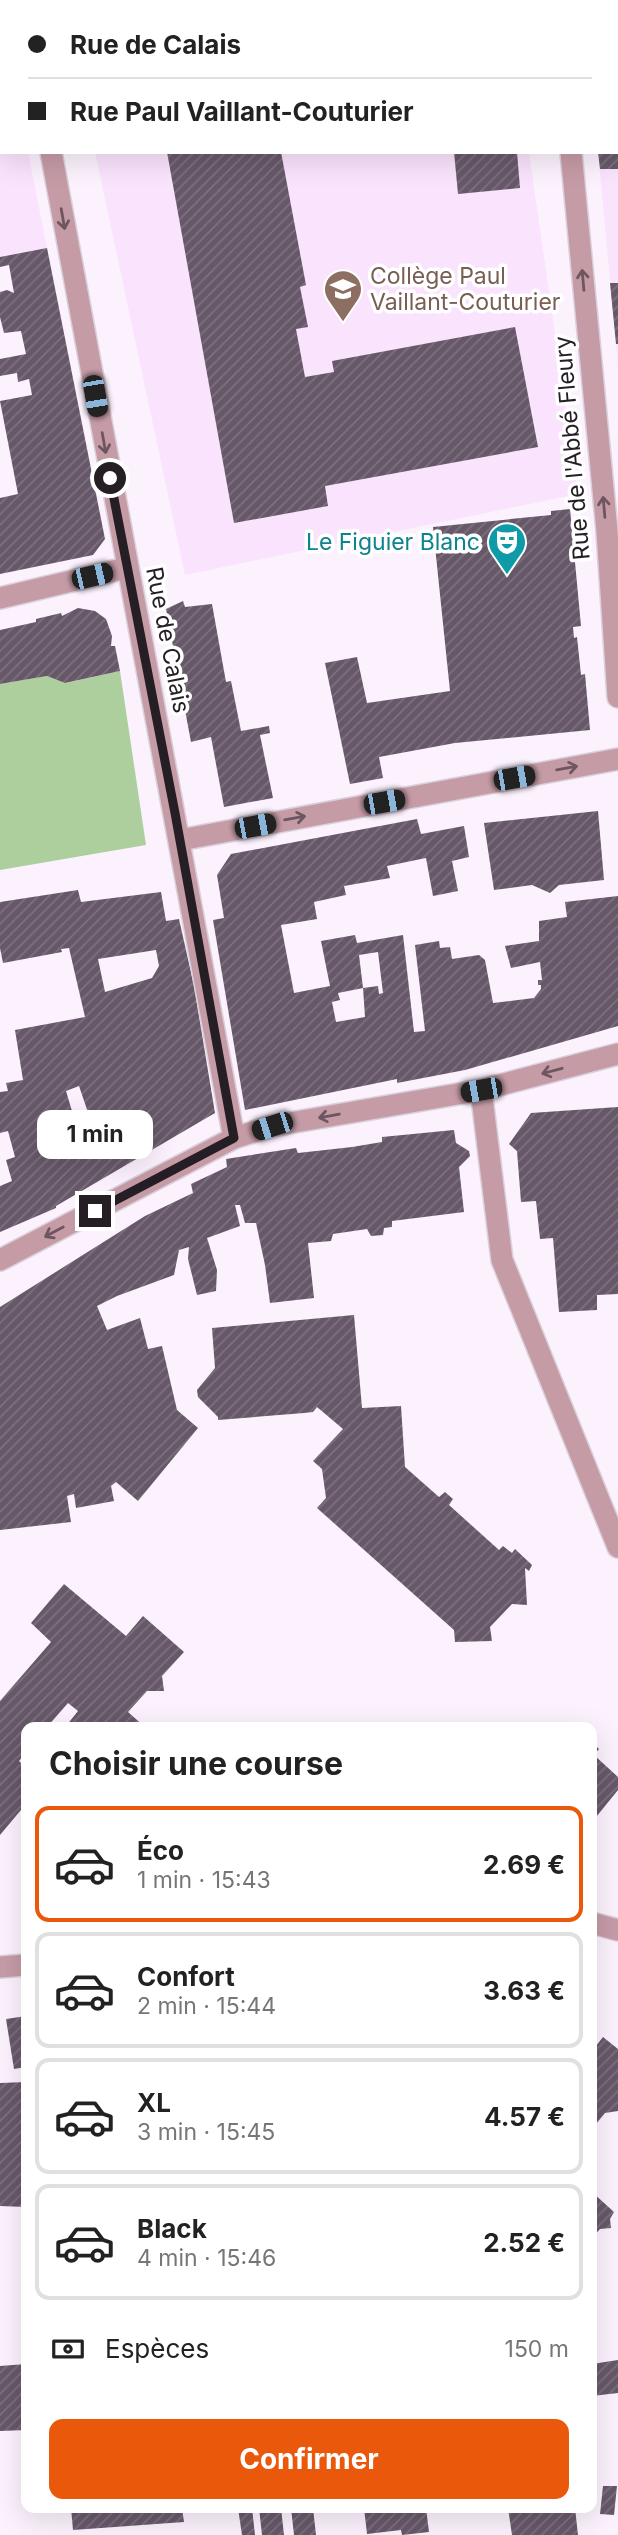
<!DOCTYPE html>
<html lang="fr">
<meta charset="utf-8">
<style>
body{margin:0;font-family:Inter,sans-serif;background:#f2f2f2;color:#222;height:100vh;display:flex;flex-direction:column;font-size:26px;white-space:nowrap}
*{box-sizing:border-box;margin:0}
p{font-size:23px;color:#767676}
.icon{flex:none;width:38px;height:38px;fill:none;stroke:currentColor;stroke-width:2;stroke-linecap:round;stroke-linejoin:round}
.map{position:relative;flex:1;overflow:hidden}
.panel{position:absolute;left:21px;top:1722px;width:576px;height:791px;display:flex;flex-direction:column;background:#fff;border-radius:14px;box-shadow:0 7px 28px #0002}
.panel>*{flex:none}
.guide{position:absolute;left:0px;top:0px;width:620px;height:154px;box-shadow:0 7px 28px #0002;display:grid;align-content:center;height:154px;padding:0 28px;background:#fff}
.end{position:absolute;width:32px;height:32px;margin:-16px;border:9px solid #251e25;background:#fff;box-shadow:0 0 0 4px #fff}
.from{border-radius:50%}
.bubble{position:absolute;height:49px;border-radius:14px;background:#fff;box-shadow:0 7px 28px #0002;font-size:23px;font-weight:700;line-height:49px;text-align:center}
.car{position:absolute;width:21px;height:42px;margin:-21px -10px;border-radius:9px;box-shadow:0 0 5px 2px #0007;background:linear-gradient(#222 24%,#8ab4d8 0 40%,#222 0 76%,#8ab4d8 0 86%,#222 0)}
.guide b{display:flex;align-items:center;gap:24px;height:66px;font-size:26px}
.guide b+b{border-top:2px solid #e0e0e0}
.guide i{width:18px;height:18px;background:#222}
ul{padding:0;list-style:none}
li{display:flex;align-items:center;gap:21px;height:116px;margin:0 14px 10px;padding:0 14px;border:4px solid #e0e0e0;border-radius:14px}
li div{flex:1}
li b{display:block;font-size:26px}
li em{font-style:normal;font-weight:700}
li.current{border-color:#ea580c}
li>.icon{width:63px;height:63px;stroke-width:1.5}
h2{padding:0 28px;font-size:32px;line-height:84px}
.pay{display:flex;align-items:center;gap:18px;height:77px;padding:0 28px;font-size:26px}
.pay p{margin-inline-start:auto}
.button{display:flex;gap:14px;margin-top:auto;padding:14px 28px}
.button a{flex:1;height:80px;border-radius:14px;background:#ea580c;color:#fff;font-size:28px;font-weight:700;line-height:80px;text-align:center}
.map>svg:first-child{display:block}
.built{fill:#fae3fd}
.garden{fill:#adcf9d}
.building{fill:url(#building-hatch);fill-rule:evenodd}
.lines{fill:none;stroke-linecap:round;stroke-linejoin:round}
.street-casing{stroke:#dad0db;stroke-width:24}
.street{stroke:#c59ba6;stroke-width:21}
.oneway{stroke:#6d565f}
.route{stroke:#251e25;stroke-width:9}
.labels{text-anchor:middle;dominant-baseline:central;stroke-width:7;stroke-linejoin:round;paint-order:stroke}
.education-label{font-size:23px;fill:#785e54;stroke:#fff;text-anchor:start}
.street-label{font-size:23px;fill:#251e25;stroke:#fff}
.culture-label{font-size:23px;fill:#0d838f;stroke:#fff;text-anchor:end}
</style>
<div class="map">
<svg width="618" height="2535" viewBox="0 0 618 2535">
<defs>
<pattern id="building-hatch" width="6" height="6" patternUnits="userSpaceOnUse" patternTransform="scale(1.75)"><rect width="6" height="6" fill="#675869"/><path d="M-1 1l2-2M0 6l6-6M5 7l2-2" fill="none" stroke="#7d717e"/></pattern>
</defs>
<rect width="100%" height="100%" fill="#fcf2fe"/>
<path class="built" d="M0,15L2,152H28L47,248L0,257Z
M618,64V365L598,152H618Z
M95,152H529L578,494L185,575Z"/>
<path class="garden" d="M120,671L146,845L0,870V684L47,676L66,683Z"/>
<path class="building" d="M167,152H281L306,285L300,287L308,327L296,329L305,377L334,372L332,361L515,327L538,447L325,486L328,506L234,523Z
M454,152H517L520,188L458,194Z
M598,152H618V169H600Z
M47,248L105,539L93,555L0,574V498L18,494L0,401L32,395L29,379L18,382L17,373L0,376V359L26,354L21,331L4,333L0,317V292L7,290L14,293L9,265L0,267V257Z
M610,283H618V344H616Z
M570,509L581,626L573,627L574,638L577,637L581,675L585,674L590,730L455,743L379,757L383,778L350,784L325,663L357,657L367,703L450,691L433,527L551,515V511Z
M183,601L185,607L212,604L226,682L231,681L241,731L269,726L270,733L260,735L273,798L224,807L211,737L191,742L166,609Z
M78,608L95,611L106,619L112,636L111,646H115L120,671L65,683L47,676L0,684V630L36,622V619L61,613L62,616Z
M598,811L604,880L559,885L550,893L532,885L494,890L484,823Z
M417,819L421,834L464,826L469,857L452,861L458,891L433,896L426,858L387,866L390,878L344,886L346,895L314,902L317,919L281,925L294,993L330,986L321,941L355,935L357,943L403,935L414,1032L425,1031L415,945L439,941L440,948L450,947L452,959L479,955L485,960L493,1003L534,998L541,989V985H538V980H542L540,962L511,968L505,946L539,941V921L567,917L565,902L618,896V1026L465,1070L397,1083V1079L245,1110L213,920L224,918L217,875L231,854ZM378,952L383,993L379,994L378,986L363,988L365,1017L336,1022L332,1002L340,1000L338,993L363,988L359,955Z
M78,890L81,902L161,892L166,921L179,919L194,986L215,1113L56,1206V1208L0,1232V1186L12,1181L6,1160L15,1157L8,1131L0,1133V1092L8,1091L6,1083L23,1080L15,1030L85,1017L69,948L61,949L62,952L3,963L0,948V902ZM156,950L159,966L152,978L105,992L98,959ZM79,1086L94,1130L80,1138L66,1091Z
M618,1107V1294L597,1295V1310L559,1312L553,1238L540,1239L536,1201L521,1202L517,1151L509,1144L531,1113Z
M454,1130L456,1143L469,1151L470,1156L459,1167L464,1212L392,1221V1227L384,1228L383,1235L371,1236L367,1229L333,1234L331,1241L308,1243L314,1298L270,1303L265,1265L256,1223H245L240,1205H235L240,1226L207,1238L217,1270L216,1291L197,1295L188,1259L189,1247L179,1250L174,1275L117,1296L97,1306L107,1330L140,1318L148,1349L162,1346L177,1410L198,1428L138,1501L116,1482L111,1486L114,1501L76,1508L74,1494L67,1496L71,1522L0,1530V1307L145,1216L193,1193L191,1184L227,1167L226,1159L296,1148L298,1153L352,1147L382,1142V1137Z
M354,1315L362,1408L401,1406L405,1467L439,1497L445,1492L453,1499L449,1505L499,1550L503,1546L512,1553L515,1549L532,1565L529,1571L525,1568L527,1605L512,1604L490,1627L492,1641L455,1642L454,1630L317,1508L326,1498L322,1469L313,1461L343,1429L317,1407L313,1412L304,1413L218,1420V1417L198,1397L197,1390L215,1368L212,1328Z
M64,1584L126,1636L143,1616L184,1652L162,1676L164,1691H147L128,1712L145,1727H68L66,1726L78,1711L68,1703L47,1727H26V1752L19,1761L26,1768V1804L0,1835V1701L51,1642L31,1623Z
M592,1742L599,1749L594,1755L618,1777V1790L592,1822Z
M26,2016V2067L14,2069L6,2019Z
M603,2037L618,2049V2111L605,2113L592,2129V2051Z
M26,2082V2207L0,2206V2083Z
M592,2192L614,2212L610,2219L611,2228L600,2229L592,2238Z
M618,2360V2393L592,2396V2364Z
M26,2364V2430L0,2431V2366Z
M603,2486H617L614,2515L600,2514Z
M71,2508H182L184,2522L73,2530Z
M238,2508H252L255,2535H242Z
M259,2508H281L284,2535H262Z
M291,2508H313L316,2535H294Z
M364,2508H426L429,2532L402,2535L401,2530L367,2534Z
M508,2508H539L540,2513L575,2508L578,2535H512Z"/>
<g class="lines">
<defs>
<path id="street" d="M24,0V2
M556,0V2
M51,152C110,481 175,809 234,1138
M571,152L607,531L618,697
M0,598L126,568
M180,840L618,759
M481,1090L502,1260L618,1547
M0,1260L234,1138L272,1126L481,1090L618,1054
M592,1923L618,1930
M0,1967L26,1965"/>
</defs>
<use href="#street" class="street-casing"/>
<use href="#street" class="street"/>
</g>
<defs><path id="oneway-shaft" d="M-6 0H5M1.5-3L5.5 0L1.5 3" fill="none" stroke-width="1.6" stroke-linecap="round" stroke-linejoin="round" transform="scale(1.75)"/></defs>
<g class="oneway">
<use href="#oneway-shaft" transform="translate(63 219) rotate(80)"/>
<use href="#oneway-shaft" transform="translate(583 280) rotate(-95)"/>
<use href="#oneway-shaft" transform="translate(104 443) rotate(80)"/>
<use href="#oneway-shaft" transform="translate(604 507) rotate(-95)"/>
<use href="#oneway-shaft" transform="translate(567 768) rotate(-10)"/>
<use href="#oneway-shaft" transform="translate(295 818) rotate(-10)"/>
<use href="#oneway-shaft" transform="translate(552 1071) rotate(165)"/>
<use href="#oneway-shaft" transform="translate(329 1116) rotate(170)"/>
<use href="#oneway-shaft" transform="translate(54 1232) rotate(152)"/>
</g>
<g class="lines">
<path class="route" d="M95,1211L234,1138L175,813L110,478"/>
</g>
<defs>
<symbol id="school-pin" viewBox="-11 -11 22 30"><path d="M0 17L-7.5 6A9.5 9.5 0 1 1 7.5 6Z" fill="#8d6e63" stroke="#fff"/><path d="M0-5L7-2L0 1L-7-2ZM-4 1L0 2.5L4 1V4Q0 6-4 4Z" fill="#fff"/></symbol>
<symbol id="theatre-pin" viewBox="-11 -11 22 30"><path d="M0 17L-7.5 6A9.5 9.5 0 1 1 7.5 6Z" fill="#0f9aa8" stroke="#fff"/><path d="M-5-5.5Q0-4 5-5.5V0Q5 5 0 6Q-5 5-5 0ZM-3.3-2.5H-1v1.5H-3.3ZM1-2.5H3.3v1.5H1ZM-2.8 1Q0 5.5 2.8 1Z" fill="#fff"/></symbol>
</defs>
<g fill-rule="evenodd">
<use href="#school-pin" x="321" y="267" width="44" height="60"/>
<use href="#theatre-pin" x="485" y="520" width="44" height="60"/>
</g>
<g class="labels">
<g class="education-label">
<text x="370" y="276">Collège Paul<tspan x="370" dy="26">Vaillant-Couturier</tspan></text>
</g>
<g class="street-label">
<text transform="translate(572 448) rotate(-95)">Rue de l'Abbé Fleury</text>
<text transform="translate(168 640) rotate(79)">Rue de Calais</text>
</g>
<g class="culture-label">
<text x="480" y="542">Le Figuier Blanc</text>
</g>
</g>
</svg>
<i class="end from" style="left:110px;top:478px"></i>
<i class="end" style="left:95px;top:1211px"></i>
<div class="bubble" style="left:37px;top:1110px;width:116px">1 min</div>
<i class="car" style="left:95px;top:396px;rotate:170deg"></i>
<i class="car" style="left:92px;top:576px;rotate:77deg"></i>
<i class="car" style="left:514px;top:778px;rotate:80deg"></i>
<i class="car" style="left:384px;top:802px;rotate:80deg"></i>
<i class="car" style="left:255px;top:826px;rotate:79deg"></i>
<i class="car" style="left:481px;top:1090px;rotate:260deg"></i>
<i class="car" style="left:272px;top:1126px;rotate:252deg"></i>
<div class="guide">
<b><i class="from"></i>Rue de Calais</b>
<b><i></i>Rue Paul Vaillant-Couturier</b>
</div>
<section class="panel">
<h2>Choisir une course</h2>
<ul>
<li class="current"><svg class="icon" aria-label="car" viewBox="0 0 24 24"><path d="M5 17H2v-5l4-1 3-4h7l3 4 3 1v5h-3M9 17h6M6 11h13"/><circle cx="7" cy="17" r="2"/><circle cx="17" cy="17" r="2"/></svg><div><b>Éco</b><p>1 min · 15:43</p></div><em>2.69 €</em></li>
<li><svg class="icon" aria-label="car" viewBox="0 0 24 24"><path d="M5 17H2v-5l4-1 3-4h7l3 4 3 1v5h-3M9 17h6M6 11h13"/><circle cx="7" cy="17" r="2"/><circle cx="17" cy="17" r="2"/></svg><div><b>Confort</b><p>2 min · 15:44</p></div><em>3.63 €</em></li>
<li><svg class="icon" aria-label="car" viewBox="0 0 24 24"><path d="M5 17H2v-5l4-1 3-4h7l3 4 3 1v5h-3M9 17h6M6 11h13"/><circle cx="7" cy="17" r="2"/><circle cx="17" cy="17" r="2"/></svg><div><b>XL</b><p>3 min · 15:45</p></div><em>4.57 €</em></li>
<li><svg class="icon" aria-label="car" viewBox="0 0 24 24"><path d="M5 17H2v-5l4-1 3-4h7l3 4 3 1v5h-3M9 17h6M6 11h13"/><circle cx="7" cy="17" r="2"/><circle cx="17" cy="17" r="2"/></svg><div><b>Black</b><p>4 min · 15:46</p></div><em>2.52 €</em></li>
</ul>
<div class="pay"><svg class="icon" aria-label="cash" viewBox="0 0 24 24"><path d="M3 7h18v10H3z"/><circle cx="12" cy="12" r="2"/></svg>Espèces<p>150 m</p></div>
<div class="button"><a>Confirmer</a></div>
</section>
</div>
